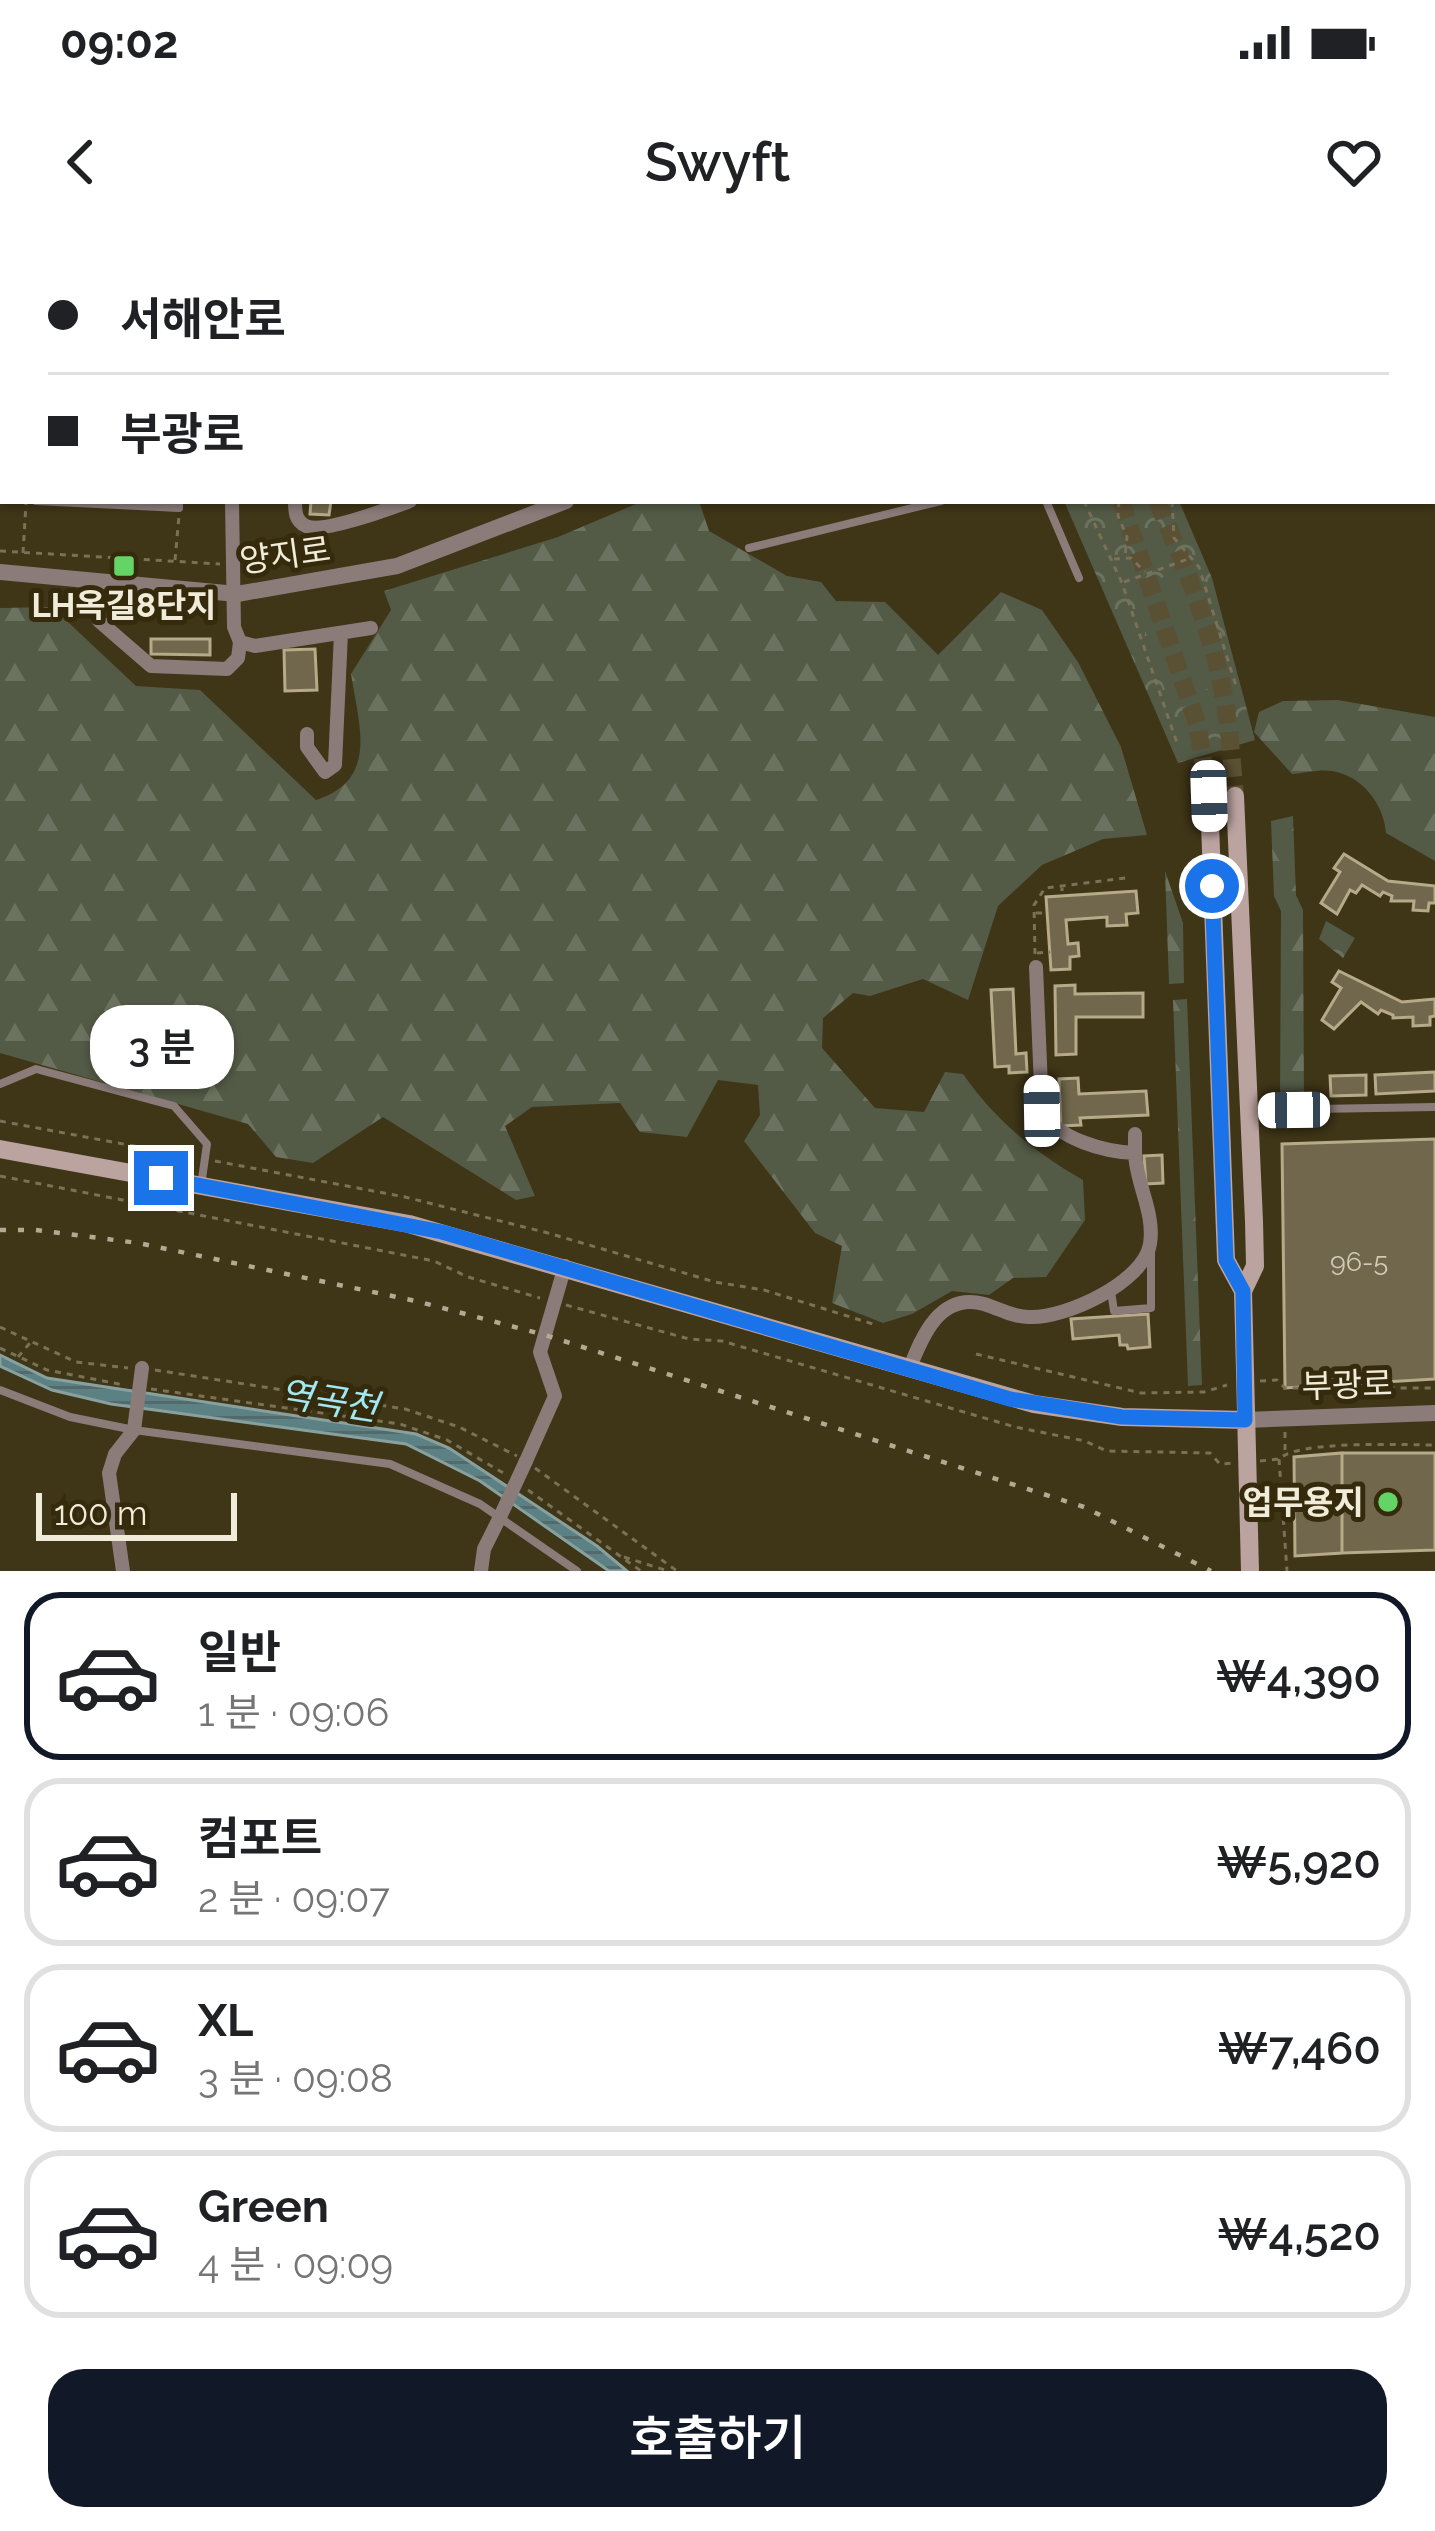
<!DOCTYPE html>
<html lang="ko">
<meta charset="utf-8">
<style>
body{margin:0;font-family:Raleway,"Noto Sans KR",sans-serif;background:#f6f6f6;color:#202124;height:100vh;display:flex;flex-direction:column;font-size:45px;white-space:nowrap}
*{box-sizing:border-box;margin:0}
p{font-size:39px;color:#757577}
.icon{flex:none;width:66px;height:66px;fill:none;stroke:currentColor;stroke-width:2;stroke-linecap:round;stroke-linejoin:round}
.map{position:relative;height:1331px;overflow:hidden}
.side{display:flex;flex-direction:column;background:#fff;flex:1}
.side>*{flex:none}
.hud{position:absolute;left:0px;top:0px;width:1437px;height:264px;box-shadow:0 3px 9px #0004;display:grid;align-content:center;height:264px;padding:0 48px;background:#fff}
.scale{position:absolute;left:36px;bottom:30px;width:201px;box-sizing:border-box;padding-left:12px;border:6px solid #f1ebd9;border-top:0;font-size:33px;line-height:42px;white-space:nowrap;color:#f1ebd9;-webkit-text-stroke:9px #352b0c;paint-order:stroke}
.end{position:absolute;width:54px;height:54px;margin:-27px;border:15px solid #1a73e8;background:#fff;box-shadow:0 0 0 6px #fff}
.from{border-radius:50%}
.bubble{position:absolute;height:84px;border-radius:36px;background:#fff;box-shadow:0 3px 9px #0004;font-size:39px;font-weight:600;line-height:84px;text-align:center}
.car{position:absolute;width:36px;height:72px;margin:-36px -18px;border-radius:15px;box-shadow:0 0 9px 3px #0007;background:linear-gradient(#fff 24%,#345 0 40%,#fff 0 76%,#345 0 86%,#fff 0)}
.hud b{display:flex;align-items:center;gap:42px;height:114px;font-size:45px}
.hud b+b{border-top:3px solid #e0e0e0}
.hud i{width:30px;height:30px;background:#202124}
ul{padding:21px 0 0;list-style:none}
li{display:flex;align-items:center;gap:36px;height:168px;margin:0 24px 18px;padding:0 24px;border:6px solid #e0e0e0;border-radius:36px}
li div{flex:1}
li b{display:block;font-size:45px}
li em{font-style:normal;font-weight:600}
li.on{border-color:#111827}
li>.icon{width:108px;height:108px;stroke-width:1.5}
.primary-button{display:flex;gap:24px;margin-top:auto;padding:24px 48px}
.primary-button a{flex:1;height:138px;border-radius:36px;background:#111827;color:#fff;font-size:48px;font-weight:600;line-height:138px;text-align:center}
.status{display:flex;justify-content:space-between;align-items:center;height:84px;padding:0 60px;background:#fff;direction:ltr}
.status svg{height:33px;fill:currentColor}
header{display:flex;justify-content:space-between;align-items:center;height:156px;padding:0 48px;background:#fff;font-size:54px;font-weight:600}
.map>svg:first-child{display:block}
.forest{fill:url(#forest-firs)}
.park{fill:url(#park-crowns)}
.garden{fill:#535a46}
.water{fill:url(#water-rules);stroke:#89a19e;stroke-width:3}
.building{fill:#71674c;stroke:#b6aa89;stroke-width:3}
.lines{fill:none;stroke-linecap:round;stroke-linejoin:round}
.secondary-tunnel{stroke:#5a5034;stroke-width:18;stroke-dasharray:18 9;stroke-linecap:butt}
.path{stroke:#7a7157;stroke-width:3;stroke-dasharray:6 6;stroke-linecap:butt}
.service{stroke:#8b7c7a;stroke-width:8}
.minor{stroke:#8b7c7a;stroke-width:14}
.tertiary{stroke:#8b7c7a;stroke-width:16}
.secondary{stroke:#bba3a0;stroke-width:18}
.rail{stroke:#b2aa94;stroke-width:4.5;stroke-dasharray:6 12;stroke-linecap:butt}
.minor-bridge{stroke:#8b7c7a;stroke-width:14}
.route{stroke:#1a73e8;stroke-width:15}
.poi-dot{fill:#65d467;stroke:#352b0c;stroke-width:4.5}
.labels{text-anchor:middle;dominant-baseline:central;stroke-width:10;stroke-linejoin:round;paint-order:stroke}
.number-label{font-size:27px;fill:#d1cab6}
.street-label{font-size:33px;fill:#f1ebd9;stroke:#352b0c}
.poi-label{font-size:33px;font-weight:bold;fill:#f1ebd9;stroke:#352b0c}
.water-label{font-size:36px;font-style:italic;fill:#a1e9f2;stroke:#352b0c}
</style>
<div class="status"><b>09:02</b><svg viewBox="0 0 49 12"><path d="M0 12V9h3v3zM5 12V6h3v6zM10 12V3h3v9zM15 12V0h3v12zM26 1h20v11H26zM47 4h2v5h-2z"/></svg></div>
<header><svg class="icon" aria-label="back" viewBox="0 0 24 24"><path d="M15 5l-7 7 7 7"/></svg>Swyft<svg class="icon" aria-label="heart" viewBox="0 0 24 24"><path d="M12 20l-8-8c-3-5 5-10 8-4 3-6 11-1 8 4z"/></svg></header>
<div class="map">
<svg width="1435" height="1331" viewBox="0 0 1435 1331">
<defs>
<pattern id="forest-firs" width="22" height="20" patternUnits="userSpaceOnUse" patternTransform="scale(3)"><rect width="22" height="20" fill="#535a46"/><path d="M5 1l3.5 6h-7zM16 11l3.5 6h-7z" fill="#6c7260"/></pattern>
<pattern id="park-crowns" width="20" height="18" patternUnits="userSpaceOnUse" patternTransform="scale(3)"><rect width="20" height="18" fill="#535a46"/><path d="M2 6a3 3 0 1 1 6 0M12 15a3 3 0 1 1 6 0" fill="none" stroke="#6c7260"/></pattern>
<pattern id="water-rules" width="6" height="5" patternUnits="userSpaceOnUse" patternTransform="scale(3)"><rect width="6" height="5" fill="#5c8185"/><path d="M0 2.5h6" fill="none" stroke="#54696a"/></pattern>
</defs>
<rect width="100%" height="100%" fill="#3f3517"/>
<path class="forest" d="M91,0H391L387,3Z
M643,261H699L709,291L787,336L821,342L836,361L885,362L938,415L1001,352L1042,370L1078,422L1121,507L1147,595L1103,599L1042,625L998,666L968,760L923,739L870,756L853,753L823,778L822,808L875,868L924,872L945,832L963,834C996,881 1034,912 1083,940L1085,980L1046,1037L1013,1038L989,1055L952,1051L912,1074L883,1083L832,1063L842,1006L815,993L744,901L760,875L758,845L718,840L687,897L640,892L620,863L532,867L505,886L535,956L516,960L383,877L313,923L276,917L248,884L0,813V368L52,367L136,446L200,450L316,560C379,540 359,485 351,434L391,370L384,351L558,297Z
M1338,460L1435,477V621L1386,593C1384,565 1363,536 1332,531C1320,529 1304,533 1292,534L1254,492L1259,472L1283,461Z
M1293,576L1296,655L1303,670L1304,857H1280L1281,671L1274,656L1271,581Z
M1165,631L1183,683L1184,743L1169,744Z
M1187,759L1202,1145L1188,1146L1173,760Z"/>
<path class="park" d="M1064,261H1179L1212,338L1255,500L1178,523Z
M1326,681L1355,698L1343,718L1319,699Z"/>
<path class="garden" d="M1196,326L1234,440L1169,462L1131,348Z"/>
<path class="water" d="M0,1115L47,1138L416,1194L449,1208L597,1306L627,1331H609L480,1241L406,1204L111,1164L52,1150L0,1126Z"/>
<path class="building" d="M311,261H331L329,275L310,274Z
M151,399H210V415L151,414Z
M315,409L317,450L285,451L284,410Z
M1344,614L1388,641L1435,646V663H1429L1428,671L1413,670L1414,661H1391L1392,656L1383,652L1380,656L1362,645L1356,653L1350,650L1337,674L1321,663L1340,632L1334,628Z
M1136,651L1138,673L1126,674L1127,685L1107,686V677L1066,680L1068,704L1078,703L1079,716L1070,717V729L1051,730L1046,657Z
M1339,731L1402,762L1435,759V776L1430,777V785L1413,786V777L1393,778V775L1381,770L1378,774L1361,762L1334,789L1322,780L1341,748L1332,742Z
M1075,745V754L1143,753V777H1076V814L1056,815L1055,746Z
M1013,749L1016,814L1026,813L1027,832L1009,833V826L995,827L991,750Z
M1435,832V851L1376,854L1375,835Z
M1366,835V855L1331,856L1330,836Z
M1078,838L1079,854L1146,851L1148,875L1080,878L1081,885L1061,886L1059,839Z
M1435,899V1139L1285,1148L1282,904Z
M1162,915L1163,943L1146,944L1144,916Z
M1148,1074L1150,1107L1128,1109L1127,1105H1120L1119,1095L1073,1099L1071,1079Z
M1342,1213H1435V1310L1342,1313Z
M1342,1213V1313L1295,1316L1294,1217Z"/>
<g class="lines">
<path class="secondary-tunnel" d="M1121,261L1197,483L1209,556
M1157,261C1185,327 1213,392 1225,463C1230,494 1232,525 1235,556"/>
<path class="path" d="M1084,261L1122,343L1177,503
M1119,261L1118,276L1127,297L1125,317
M1172,261L1174,298L1199,327L1236,446
M0,311L220,324
M23,313L26,263
M1114,319L1131,318L1145,332
M175,320L179,276
M1124,342L1188,319
M1062,645V656
M1036,673H1047
M1037,713L1050,712
M1035,714L1034,665L1045,648L1126,638
M0,881L193,917
M215,921L405,957L548,993L715,1042L764,1050L876,1085
M0,936L434,1021L468,1037L540,1058
M566,1065L689,1099L722,1101L1015,1187L1085,1201L1107,1211L1210,1213L1220,1224L1233,1223
M0,1087L76,1122L128,1128
M0,1108L47,1130L124,1145
M976,1114L1141,1153L1204,1152L1227,1145
M18,1117L30,1103
M155,1130L405,1169L459,1187L517,1216
M1260,1141L1277,1140L1285,1148H1435
M151,1149L400,1184L447,1200L505,1234
M1285,1192V1212
M1279,1219L1287,1331
M1260,1221L1279,1219C1298,1200 1404,1205 1435,1205
M535,1228L677,1331
M528,1250L641,1331
M624,1317L668,1331"/>
<path class="service" d="M984,0L986,3
M36,261L179,268V261
M1046,261L1079,338
M749,308L941,261
M0,844L36,829L174,866L207,904L201,946
M1251,870L1435,867
M1111,1051L1114,1071L1151,1068V1014
M0,1150L70,1177L134,1190L390,1224L480,1264L577,1331"/>
<path class="minor" d="M1123,0L1124,3
M1403,0V3
M407,3L411,0
M686,3H688
M837,3H854
M0,24L3,25
M1434,49H1435
M1434,169L1435,176
M1434,214H1435
M232,261L234,387L240,402L255,406L371,388
M295,261C295,271 295,281 306,286C322,294 391,268 410,261
M99,381L151,426L227,429L238,418L240,402
M307,494V507L325,532L335,525L341,393
M1135,894V913
M909,1130C922,1096 940,1052 984,1064C1000,1069 1013,1077 1029,1077C1065,1079 1144,1042 1150,1004C1155,972 1136,944 1135,913C1105,912 1057,899 1042,871L1036,727
M526,1221L555,1156L540,1112L565,1026
M123,1331L109,1233L115,1214L134,1190
M481,1331L484,1309L500,1277"/>
<path class="tertiary" d="M1336,3L1349,0
M0,332L237,354L397,326L566,261
M1245,1180L1435,1173"/>
<path class="secondary" d="M1013,0L1014,3
M1040,0L1042,3
M1209,556L1226,1020L1243,1051
M1235,556L1254,981L1255,1026L1243,1051L1250,1331
M0,909L409,984L1034,1164L1122,1177L1245,1180"/>
<path class="rail" d="M0,990H36L138,1003L416,1061L545,1095L1084,1267L1211,1331"/>
<path class="minor-bridge" d="M134,1190L142,1128
M500,1277L526,1221"/>
</g>
<g class="lines">
<path class="route" d="M161,938L442,992L1010,1159L1122,1177L1245,1180L1243,1051L1226,1020L1212,646"/>
</g>
<g class="poi-dot">
<rect x="112" y="314" width="24" height="24" rx="6"/>
<circle cx="1388" cy="1262" r="12"/>
</g>
<g class="labels">
<g class="number-label">
<text x="1359" y="1021">96-5</text>
</g>
<g class="street-label">
<text transform="translate(285 315) rotate(-8)">양지로</text>
<text transform="translate(1347 1145) rotate(-2)">부광로</text>
</g>
<g class="poi-label">
<text x="124" y="365">LH옥길8단지</text>
<text x="1364" y="1262" text-anchor="end">업무용지</text>
</g>
<g class="water-label">
<text transform="translate(329 1160) rotate(9)">역곡천</text>
</g>
</g>
</svg>
<div class="scale">100 m</div>
<i class="end from" style="left:1212px;top:646px"></i>
<i class="end" style="left:161px;top:938px"></i>
<div class="bubble" style="left:90px;top:765px;width:144px">3 분</div>
<i class="car" style="left:1209px;top:556px;rotate:178deg"></i>
<i class="car" style="left:1294px;top:870px;rotate:269deg"></i>
<i class="car" style="left:1042px;top:871px;rotate:359deg"></i>
<div class="hud">
<b><i class="from"></i>서해안로</b>
<b><i></i>부광로</b>
</div>
</div>
<section class="side">
<ul>
<li class="on"><svg class="icon" aria-label="car" viewBox="0 0 24 24"><path d="M5 17H2v-5l4-1 3-4h7l3 4 3 1v5h-3M9 17h6M6 11h13"/><circle cx="7" cy="17" r="2"/><circle cx="17" cy="17" r="2"/></svg><div><b>일반</b><p>1 분 · 09:06</p></div><em>₩4,390</em></li>
<li><svg class="icon" aria-label="car" viewBox="0 0 24 24"><path d="M5 17H2v-5l4-1 3-4h7l3 4 3 1v5h-3M9 17h6M6 11h13"/><circle cx="7" cy="17" r="2"/><circle cx="17" cy="17" r="2"/></svg><div><b>컴포트</b><p>2 분 · 09:07</p></div><em>₩5,920</em></li>
<li><svg class="icon" aria-label="car" viewBox="0 0 24 24"><path d="M5 17H2v-5l4-1 3-4h7l3 4 3 1v5h-3M9 17h6M6 11h13"/><circle cx="7" cy="17" r="2"/><circle cx="17" cy="17" r="2"/></svg><div><b>XL</b><p>3 분 · 09:08</p></div><em>₩7,460</em></li>
<li><svg class="icon" aria-label="car" viewBox="0 0 24 24"><path d="M5 17H2v-5l4-1 3-4h7l3 4 3 1v5h-3M9 17h6M6 11h13"/><circle cx="7" cy="17" r="2"/><circle cx="17" cy="17" r="2"/></svg><div><b>Green</b><p>4 분 · 09:09</p></div><em>₩4,520</em></li>
</ul>
<div class="primary-button"><a>호출하기</a></div>
</section>
